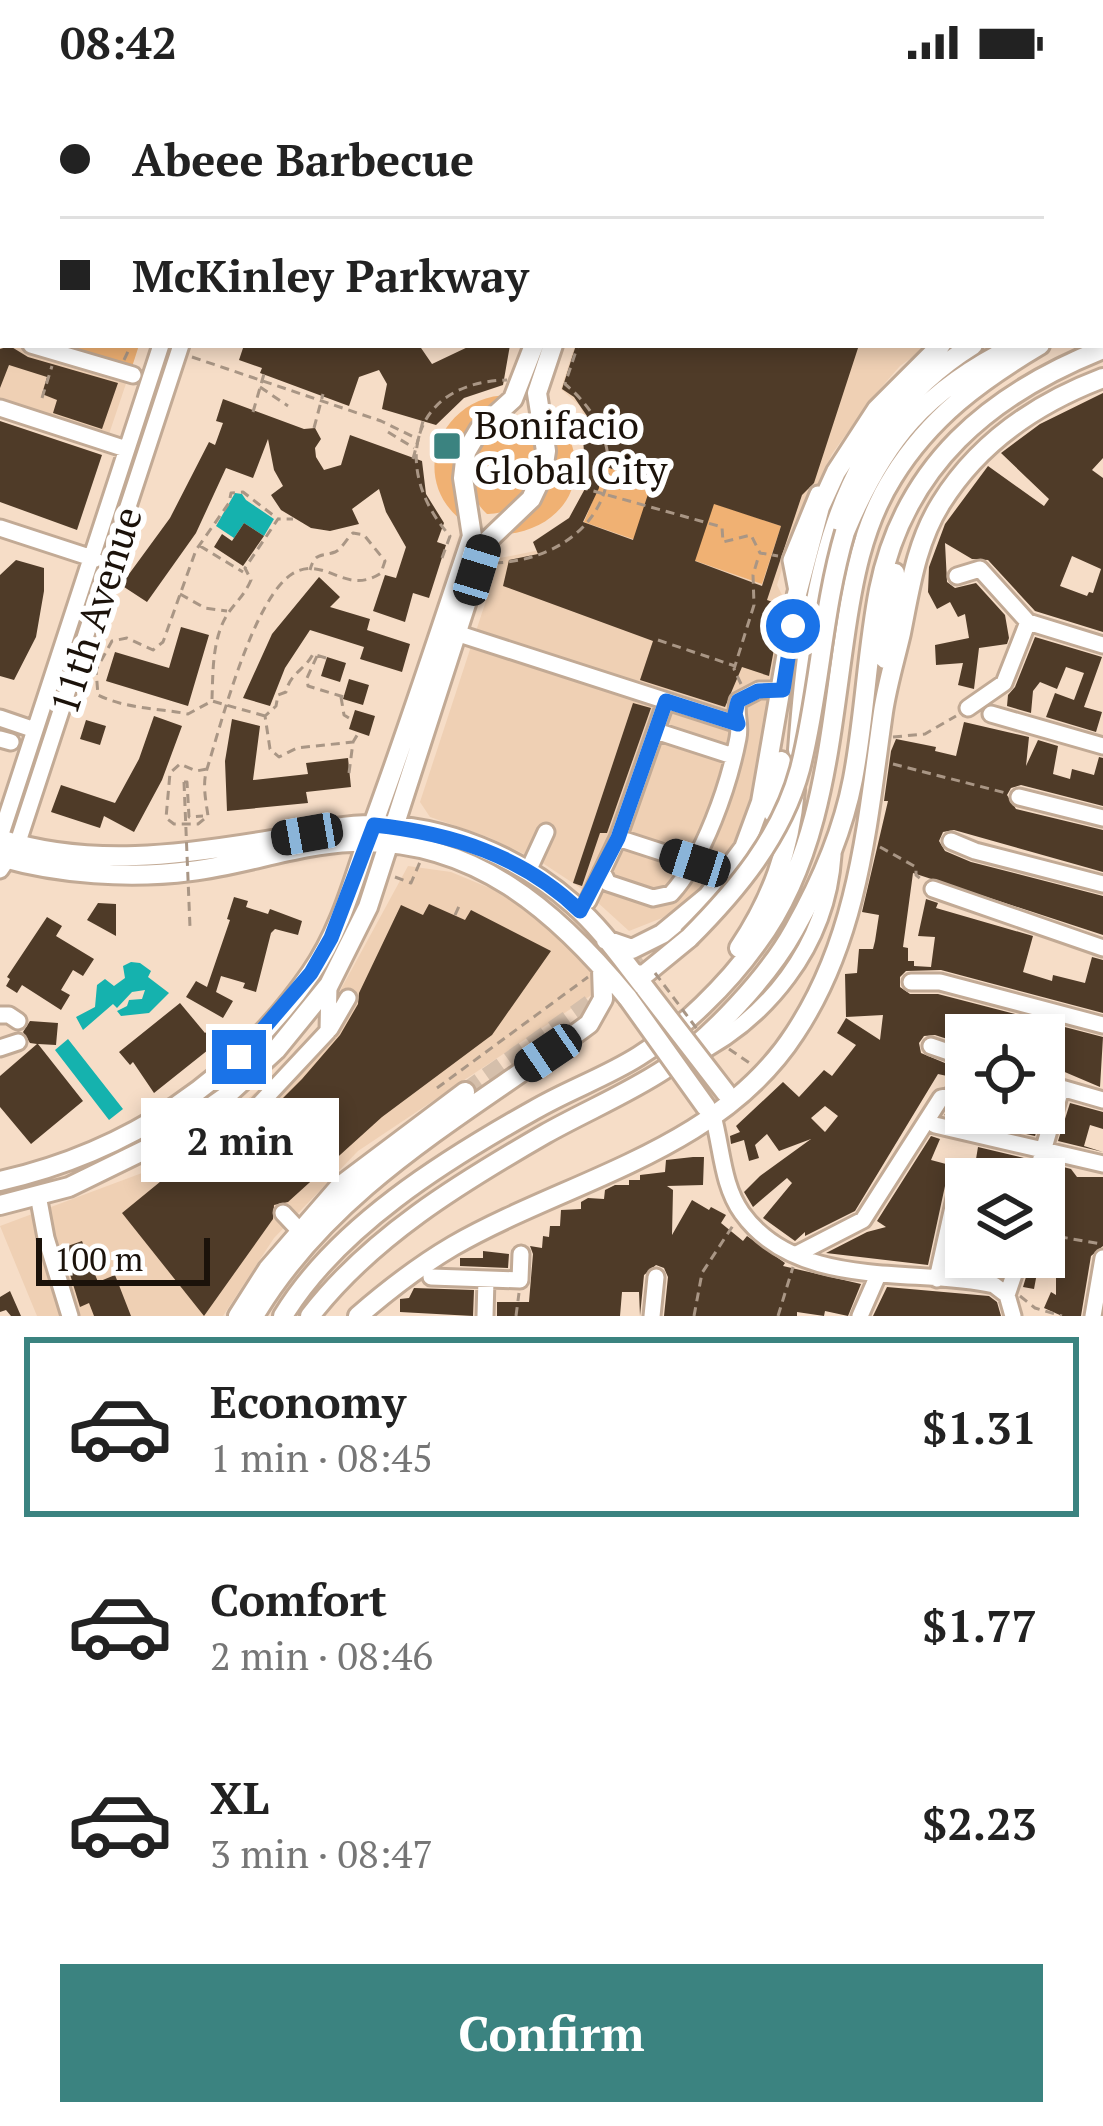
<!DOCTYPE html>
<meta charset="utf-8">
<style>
body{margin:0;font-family:"PT Serif",serif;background:#f6f6f6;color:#222;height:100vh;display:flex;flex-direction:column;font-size:45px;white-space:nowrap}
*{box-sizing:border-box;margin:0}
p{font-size:39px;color:#767676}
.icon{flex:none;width:66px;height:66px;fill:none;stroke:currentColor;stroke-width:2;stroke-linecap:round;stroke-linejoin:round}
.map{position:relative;height:1232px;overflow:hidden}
.panel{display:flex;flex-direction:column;background:#fff;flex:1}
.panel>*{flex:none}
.banner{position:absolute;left:0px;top:0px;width:1104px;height:264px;box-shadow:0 6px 18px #0003;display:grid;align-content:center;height:264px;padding:0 60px;background:#fff}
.buttons{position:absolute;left:945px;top:930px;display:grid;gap:24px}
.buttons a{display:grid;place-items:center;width:120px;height:120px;border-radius:0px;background:#fff;box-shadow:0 6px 18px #0003;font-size:60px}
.scale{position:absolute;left:36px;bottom:30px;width:174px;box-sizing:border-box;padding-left:12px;border:6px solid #1b120a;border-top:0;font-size:33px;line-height:42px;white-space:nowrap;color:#1b120a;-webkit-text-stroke:9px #fff;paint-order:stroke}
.end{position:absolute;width:54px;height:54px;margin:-27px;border:15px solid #1a73e8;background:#fff;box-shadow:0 0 0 6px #fff}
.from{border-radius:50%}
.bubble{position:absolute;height:84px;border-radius:0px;background:#fff;box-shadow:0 6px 18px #0003;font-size:39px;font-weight:600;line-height:84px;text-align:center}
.car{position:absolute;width:36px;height:72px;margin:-36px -18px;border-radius:15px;box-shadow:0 0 9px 3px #0007;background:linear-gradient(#222 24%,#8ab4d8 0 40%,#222 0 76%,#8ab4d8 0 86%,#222 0)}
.banner b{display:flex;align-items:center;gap:42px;height:114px;font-size:45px}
.banner b+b{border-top:3px solid #e0e0e0}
.banner i{width:30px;height:30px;background:#222}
ul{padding:21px 0 0;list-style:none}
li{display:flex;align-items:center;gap:36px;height:180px;margin:0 24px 18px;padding:0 36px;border:6px solid transparent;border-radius:0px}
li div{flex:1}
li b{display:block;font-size:45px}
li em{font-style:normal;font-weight:600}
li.on{border-color:#3b8380}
li>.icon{width:108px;height:108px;stroke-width:1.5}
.cta{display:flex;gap:24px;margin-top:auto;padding:24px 60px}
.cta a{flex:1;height:138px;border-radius:0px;background:#3b8380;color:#fff;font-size:48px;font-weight:600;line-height:138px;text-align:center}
.status{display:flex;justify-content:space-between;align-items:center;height:84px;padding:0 60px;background:#fff;direction:ltr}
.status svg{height:33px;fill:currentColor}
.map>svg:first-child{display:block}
.built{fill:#efd0b4}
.green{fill:#f0b173}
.water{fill:#15b2ae}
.building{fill:#4f3b28;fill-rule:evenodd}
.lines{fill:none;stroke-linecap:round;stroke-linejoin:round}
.major-tunnel{stroke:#d5bfab;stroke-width:18;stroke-dasharray:18 9;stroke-linecap:butt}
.minor-casing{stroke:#c2aa95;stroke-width:21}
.major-casing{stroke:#c2aa95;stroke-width:24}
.path{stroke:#a99685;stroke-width:3;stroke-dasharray:9 6;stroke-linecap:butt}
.minor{stroke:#fff;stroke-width:15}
.major{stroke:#fff;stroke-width:18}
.major-bridge-casing{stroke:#c2aa95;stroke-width:24;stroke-linecap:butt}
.path-bridge{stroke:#a99685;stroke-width:3;stroke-dasharray:9 6;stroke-linecap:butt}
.major-bridge{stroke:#fff;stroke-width:18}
.route{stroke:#1a73e8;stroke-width:15}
.poi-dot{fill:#3b8380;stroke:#fff;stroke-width:4.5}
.labels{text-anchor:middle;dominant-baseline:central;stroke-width:12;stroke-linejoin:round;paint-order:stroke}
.poi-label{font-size:39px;fill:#1b120a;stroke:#fff;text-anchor:start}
.street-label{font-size:39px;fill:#1b120a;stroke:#fff}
</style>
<div class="status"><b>08:42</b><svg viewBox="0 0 49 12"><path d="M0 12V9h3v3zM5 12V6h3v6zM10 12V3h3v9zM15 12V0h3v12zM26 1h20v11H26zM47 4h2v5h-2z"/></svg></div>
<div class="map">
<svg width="1103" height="1232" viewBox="0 0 1103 1232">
<rect width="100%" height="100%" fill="#f6ddc7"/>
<path class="built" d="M0,107L3,261H139L107,356L0,321Z
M575,261H929L900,282L872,314L832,370L814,410L798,432L777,501L787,521L758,691L751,720L728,770L692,813L662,834L629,847L585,807L541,778L488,753L430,733L420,718L500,474L550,464L583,438L593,422L599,403L598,365L580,322L561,305Z
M408,782L451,788L492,805L542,836L563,853L589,884L597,898L593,910L358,1067L274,1154L223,1232H37L0,1142L142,1089L205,1050L263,1002L298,968L328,929Z"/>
<path class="green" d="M47,261H139L131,286Z
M512,311C451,335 448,384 465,439C405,396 440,309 512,311Z
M542,319C603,371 577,449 496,451C556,426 568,376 542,319Z
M518,331L527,335C544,370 535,431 487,430C454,401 475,336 518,331Z
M600,381L781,442L762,500L584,438L598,404Z"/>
<path class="water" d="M235,409L242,410L246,416L274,435L264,452L244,439L234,454L216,442Z
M131,878L140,879L151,887L148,893L169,909L149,929L121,932L117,927L127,922L129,916L142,915L145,906L132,908L117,924L113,920L83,946L76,933L95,923L97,901L105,895L114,902L125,894L123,882Z
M68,955L123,1025L109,1036L55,966Z"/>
<path class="building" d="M244,261H419L432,280L472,261H510L503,301L464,314L436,341L382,325L387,300L379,286L359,293L349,322L260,289L262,284L239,276Z
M576,261H859L814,399L802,411L767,516L781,521L772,559L775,560L769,592L742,583L725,623L640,596L653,557L503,502L509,476L538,470L533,458L569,434L587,401L583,356L575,338L587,332L574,313L562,305ZM600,381L652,398L633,456L583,438L599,404ZM714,420L781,442L762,502L695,477Z
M10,262L28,273L118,299L102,345L53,329L57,316L42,310L47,293L9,281L0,304V265Z
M1103,309V374L1092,386L1103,394V548L1035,527L988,476L972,475L945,459L947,498L955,504L976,499L1005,531L1009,554L1007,560L979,564L974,605L958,601L963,579L936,581L935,561L969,554L965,530L958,533L950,518L937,525L928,508L929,483L945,440L988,382L1044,422L1049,415L1001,369L1040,340ZM1072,472L1101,485L1093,509L1089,508L1087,512L1060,502Z
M223,315L304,345L315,344L321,355L315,364L316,373L324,386L341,381L350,351L422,377L426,410L444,439L437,458L446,461L429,514L413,509L405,538L373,527L385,491L396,494L406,463L386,428L379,405L352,425L359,440L330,447L311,444L281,426L271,411L283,402L274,386L268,355L253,394L226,384L196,449L147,518L121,501L170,434L209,358L215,361L223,339L216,337Z
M0,337L102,371L77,446L0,418Z
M244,439L264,452L243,482L214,463L222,450L232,457Z
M16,476L44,484V507L36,553L14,596L0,592V491Z
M319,493L340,513L330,523L370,535L367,546L410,560L402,588L360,575L364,563L310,546L285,584L270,622L243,614L272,550Z
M181,543L209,551L188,622L106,597L115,568L169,584Z
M1035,553L1102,573L1084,623L1102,628L1096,648L1046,633L1055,609L1074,616L1084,589L1066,583L1057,605L1040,598L1033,607L1031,629L1007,622L1008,611L1015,603Z
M327,573L346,579L340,598L321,592Z
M349,595L369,601L363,621L343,615Z
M633,619L651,624L607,749H600L582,802L573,799Z
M355,626L375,632L369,652L349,645Z
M154,632L182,642L162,696L134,748L104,732L100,744L51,728L61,701L115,719L139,675Z
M232,635L260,642L253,696L308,690L306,679L348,674L351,703L306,708L308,719L227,727L225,677Z
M86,636L106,642L100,661L80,655Z
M964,638L1029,653L1026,682L1038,656L1058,662L1053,690L1070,695L1072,685L1094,691L1099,673L1103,674V722L1021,701L1011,704L1007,711L1016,725L1103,746V788L954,746L943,748L939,757L945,767L971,778L1103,812V851L913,789L903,863L908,864V877H914V882L931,883L935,853L918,852L926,815L938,819L936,824L1033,852L1023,888L1052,897L1053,891L1085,899L1092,873L1103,876V929L941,886L906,887L900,893V903L910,910H938L1103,953L1100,1003L1060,986L1058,991L1044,987V951H966V961L935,951L924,952L919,959L921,969L952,982L947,992L938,990L855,1127L805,1152V1148L795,1157L763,1134L792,1099L787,1094L753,1123L744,1108L760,1092L811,1055L779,1067L767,1050L755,1061L759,1074L749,1077L744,1056L731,1060L730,1052L740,1048L736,1042L783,998L799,1013L824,986L832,992L856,961L837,949L846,934L880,956L883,931L846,933L845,890L857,889L859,865H873L875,857L879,831L862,828L888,717H884L891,667L896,655L936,663L935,667L956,672ZM825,1022L838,1032L825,1048L811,1034Z
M234,813L248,817L246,823L268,830L270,825L302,837L298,851L275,845L271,849L256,908L243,904L245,899L221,892L216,908L233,917L223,934L186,913L196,897L207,903L230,836L227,835Z
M98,819L116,820V852L87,836Z
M429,820L465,836L471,826L551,867L492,951L382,1033L288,1118L274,1121L273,1135L204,1232L122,1129L188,1075L199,1073L261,1036L302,995L340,951L358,920L359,909L401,821L423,831Z
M47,833L62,842L56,852L94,875L83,892L73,886L61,906L70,911L61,926L22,901L17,909L6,902L10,895L7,893Z
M180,919L205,949L209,946L218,958L154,1009L133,978L130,981L119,968Z
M30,937L58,939L56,961L38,960L83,1017L31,1060L0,1023V992L37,960L30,959L23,948Z
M966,1010V1029H974L970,1037L944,1031L960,1021Z
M1070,1019L1103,1028V1045L1090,1041L1084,1062L1103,1068L1058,1057Z
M989,1029H1042L1035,1052L986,1041Z
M931,1052L940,1055L931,1076L961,1084L958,1093L945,1102L928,1181L826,1169L867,1148L886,1143L877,1137Z
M978,1063L1028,1075L1023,1095H992L995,1085L975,1081Z
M693,1073H704L703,1101L667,1102L673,1106L672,1151L692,1116L709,1126L711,1123L726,1131L721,1139L743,1157L747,1152L785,1179L783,1182L861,1200L848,1232L825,1227L824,1232L797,1228V1232H664L668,1193L664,1184L656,1181L644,1191L640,1232L639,1208H622L620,1232H497V1218H529L533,1170L530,1162L542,1164L543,1152L549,1153L550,1142H560L561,1126L581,1125V1118L588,1114L604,1115L605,1106L615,1101H629V1096H640V1091L665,1088L666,1076Z
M1052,1080L1071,1085L1077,1093H1103V1162L1091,1172L1081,1232H1062L1044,1224L1051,1208L1056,1211V1131L1047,1156L1044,1155V1103Z
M962,1140H966V1173H974L973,1186L952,1183Z
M82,1157L98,1198L115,1191L131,1232H94L89,1219L80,1223L62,1164Z
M483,1167L509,1170L508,1184L460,1182V1174H483Z
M1032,1173H1040L1034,1205L1023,1203Z
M887,1203L989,1212L997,1218L1001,1232H873Z
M414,1204L474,1206L473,1232L400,1228V1215L409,1214Z
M10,1207L21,1232H11L6,1226L0,1228V1213Z"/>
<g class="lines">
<path class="major-tunnel" d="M465,1008L646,880"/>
<defs>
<path id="minor" d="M45,0L54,3
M777,0L786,3
M874,0L882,3
M945,0L949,3
M121,3L122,0
M248,3L249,0
M266,3L267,0
M734,3L735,0
M959,3H980
M1101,101L1103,99
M0,105L3,106
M0,190L3,181
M0,252L3,253
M31,261L133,291
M0,324L126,365
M0,444L95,475
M957,492L980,485L1028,538L1103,561
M797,507L791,476L818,410
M450,547L738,640
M968,624L1004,599L1028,538
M991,630L1103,662
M0,634L35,646
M656,647L733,672
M0,655L11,658
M1019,713L1103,734
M0,753L161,261
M618,754L695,779
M951,757L975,767L1103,800
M0,786L17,761L181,261
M528,787L546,748
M602,787L608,799L653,814L671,810C704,774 729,701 738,654C741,640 735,630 738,617L759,606H783
M933,805L1103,864
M588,817L618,754L666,617
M911,898H940L1103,941
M0,931H9L18,937
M330,945L348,914
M931,962L966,974
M0,964L18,958
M687,975C767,937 827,862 833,771
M1044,999L1103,1016
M713,1032C722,1064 722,1101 742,1129C798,1207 914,1183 994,1201L1007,1211L1013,1232
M935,1041L1103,1080
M158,1060L193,1063L254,1026L328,947L329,901
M1035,1095L1061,1005
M38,1111L46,1154L70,1232
M283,1129L299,1146
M797,1170L863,1136L941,1014L952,1012L966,980
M431,1193L520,1196L521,1170
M937,1195L957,1105
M1007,1211L1020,1173
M485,1232L486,1195
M652,1232L656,1193
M860,1232L878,1191
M1093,1232L1103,1174"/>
<path id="major" d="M980,0L984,3
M1013,0L1021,3
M1059,0L1067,3
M621,3L622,0
M643,3L645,0
M1101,19L1103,20
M1101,51L1103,53
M1101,78L1103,82
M1101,153L1103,150
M1101,184L1103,181
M1101,230L1103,229
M845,448C884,355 925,306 1017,261
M885,575L895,489
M798,666C810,512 829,351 973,261
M773,729L781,677
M0,755C89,784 182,771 272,756C305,750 339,741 372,741C444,741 520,773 573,820C601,844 622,875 645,904
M0,773C58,790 130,795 191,787C245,781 297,760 352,758C473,753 557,827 628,914
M606,856L632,865L662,850L708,812L744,764L761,718L797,510L820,423L836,388L877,325L941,261
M739,864C772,815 790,765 795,706
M635,891L645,890L689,854
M0,1097C128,1068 236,997 311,889C341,846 354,794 371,746C407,649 439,551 472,452L463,394L466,368L479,346L513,315L534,261
M0,1121L69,1103L161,1058L225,1013L276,966L329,901L368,823L486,458L531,415L542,392L546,367L537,309L553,261
M238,1232L268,1185L340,1102L465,1008
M254,1232C333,1099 470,1029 589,940L603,915L602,885
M283,1232C337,1143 445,1076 534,1026C568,1006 606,993 639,972C682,945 727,901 757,859C821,773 829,660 844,557C852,500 862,442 893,393C930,333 981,296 1040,261
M310,1232C371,1153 460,1099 545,1050C584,1028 627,1010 665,985C710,955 768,893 794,846C820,800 843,747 853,695C865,632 867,568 879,506C904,381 990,310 1103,265
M358,1232C388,1206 419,1182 453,1162C568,1096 719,1067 795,949C859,852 867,740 883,628C887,601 895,575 901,549C910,504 916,459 941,419C979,358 1037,319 1103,294"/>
</defs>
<use href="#minor" class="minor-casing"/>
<use href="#major" class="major-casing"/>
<path class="path" d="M325,3L326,0
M192,273L381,337L418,355
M124,276L131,261
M260,303L288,322
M42,314L52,282
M388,348L414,364
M579,403L722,443L723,458L751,451L760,469L778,472
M200,462L243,488
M442,474L450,452C391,386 409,298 507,296
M494,479C602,475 650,371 565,300L578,261
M180,510L205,524L227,527
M658,556L735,582
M317,572L307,594L308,602L344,613
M326,574L313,570C305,586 290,589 286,608L278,611L276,622L265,632L270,665L279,673L297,664L353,658
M741,600L734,585L754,521L753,491L759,471
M341,613L344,631L352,636
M212,615C213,588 212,552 229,528C237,517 245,510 251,496L245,484L278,435H293
M265,632L212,617L188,630C158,624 126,625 98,611L96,586L112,557L127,554L153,566L163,558L196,466L229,419L231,409L243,408L278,435
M893,653L925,650L956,632
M893,680L1006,709
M207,685L196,687L180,680L170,689L166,734L174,740H198L208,732C206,717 202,700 207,685C221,640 253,515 292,490C325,470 345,513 381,489L385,477L364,451L353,449C347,454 342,465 335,468C322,473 315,467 310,486
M349,689L353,658L359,648
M184,698H187L189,733L203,732
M880,763L916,783V791L922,796
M395,793L411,799L420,778
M455,831L460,820
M729,965L751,980
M437,1004L588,893
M1044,1150L1101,1160
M1020,1212L1035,1224L1062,1232
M516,1232L519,1209
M694,1232L702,1189L734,1140
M778,1232L793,1183"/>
<use href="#minor" class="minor"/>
<use href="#major" class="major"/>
<defs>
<path id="major-bridge" d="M689,854C737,806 782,752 800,685C820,607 822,526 845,448
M645,904L726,1009
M628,914L706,1023"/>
</defs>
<use href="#major-bridge" class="major-bridge-casing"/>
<path class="path-bridge" d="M253,328L264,290
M314,344L323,310
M413,375L423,337
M184,698L190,843
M655,889L697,945"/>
<use href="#major-bridge" class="major-bridge"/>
</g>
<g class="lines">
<path class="route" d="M239,973L311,889L331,854L374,741C451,749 523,772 580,827L618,754L666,617L738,640L735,630L738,617L758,607L783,606L793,542"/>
</g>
<rect class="poi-dot" x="432" y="347" width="30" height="30" rx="6"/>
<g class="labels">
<g class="poi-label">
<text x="474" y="340">Bonifacio<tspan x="474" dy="45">Global City</tspan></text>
</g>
<g class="street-label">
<text transform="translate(95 526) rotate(-72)">11th Avenue</text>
</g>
</g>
</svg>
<div class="buttons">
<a><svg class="icon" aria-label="locate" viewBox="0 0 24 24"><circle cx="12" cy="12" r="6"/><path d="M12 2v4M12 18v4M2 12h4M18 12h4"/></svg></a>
<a><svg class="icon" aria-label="layers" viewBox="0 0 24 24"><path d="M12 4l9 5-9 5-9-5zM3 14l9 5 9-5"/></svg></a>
</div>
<div class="scale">100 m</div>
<i class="end from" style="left:793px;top:542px"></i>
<i class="end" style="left:239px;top:973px"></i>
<div class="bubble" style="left:141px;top:1014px;width:198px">2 min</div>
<i class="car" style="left:477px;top:486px;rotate:17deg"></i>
<i class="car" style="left:307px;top:750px;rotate:260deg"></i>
<i class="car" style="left:695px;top:779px;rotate:288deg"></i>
<i class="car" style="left:548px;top:969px;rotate:236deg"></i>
<div class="banner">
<b><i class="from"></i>Abeee Barbecue</b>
<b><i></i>McKinley Parkway</b>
</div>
</div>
<section class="panel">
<ul>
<li class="on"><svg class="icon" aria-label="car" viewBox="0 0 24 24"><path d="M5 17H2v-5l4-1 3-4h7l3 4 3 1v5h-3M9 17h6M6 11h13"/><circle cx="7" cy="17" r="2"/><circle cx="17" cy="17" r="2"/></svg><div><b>Economy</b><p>1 min · 08:45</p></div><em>$1.31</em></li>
<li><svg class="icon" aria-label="car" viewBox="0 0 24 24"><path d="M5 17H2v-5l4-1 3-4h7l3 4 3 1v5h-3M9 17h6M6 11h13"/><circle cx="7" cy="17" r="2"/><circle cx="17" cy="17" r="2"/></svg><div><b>Comfort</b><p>2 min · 08:46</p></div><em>$1.77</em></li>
<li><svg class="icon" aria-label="car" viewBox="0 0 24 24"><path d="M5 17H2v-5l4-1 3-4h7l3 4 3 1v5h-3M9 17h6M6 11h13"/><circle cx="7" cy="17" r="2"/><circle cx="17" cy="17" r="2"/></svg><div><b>XL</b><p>3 min · 08:47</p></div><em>$2.23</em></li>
</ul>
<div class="cta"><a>Confirm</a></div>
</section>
